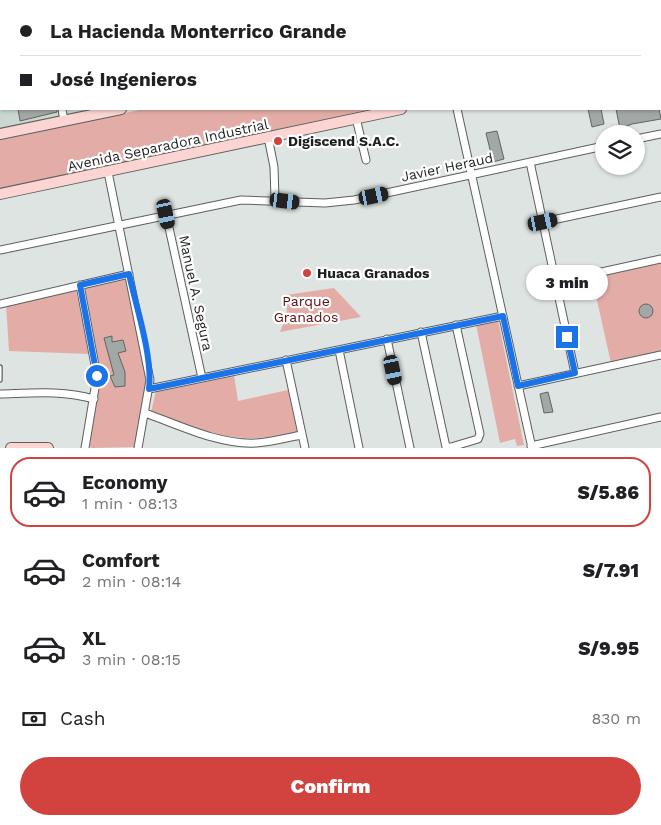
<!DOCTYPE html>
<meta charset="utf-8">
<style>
body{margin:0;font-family:"Work Sans",sans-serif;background:#f2f2f2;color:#202124;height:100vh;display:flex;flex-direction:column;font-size:19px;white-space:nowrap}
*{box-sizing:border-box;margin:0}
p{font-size:16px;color:#757577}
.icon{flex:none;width:28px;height:28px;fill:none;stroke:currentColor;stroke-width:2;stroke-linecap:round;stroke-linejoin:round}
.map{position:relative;height:448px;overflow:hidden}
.details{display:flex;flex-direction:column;background:#fff;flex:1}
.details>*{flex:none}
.top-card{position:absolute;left:0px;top:0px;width:661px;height:110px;box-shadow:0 1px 4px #0004;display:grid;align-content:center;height:110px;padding:0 20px;background:#fff}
.controls{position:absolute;left:595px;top:125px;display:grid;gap:10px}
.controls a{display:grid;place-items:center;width:50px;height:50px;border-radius:50%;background:#fff;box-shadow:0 1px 4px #0004;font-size:25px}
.end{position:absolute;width:22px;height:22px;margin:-11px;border:6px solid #1a73e8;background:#fff;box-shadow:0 0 0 2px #fff}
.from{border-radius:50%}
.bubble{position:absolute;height:35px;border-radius:18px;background:#fff;box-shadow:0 1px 4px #0004;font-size:16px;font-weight:800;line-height:35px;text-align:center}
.car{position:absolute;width:15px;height:30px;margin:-15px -8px;border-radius:6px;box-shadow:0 0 4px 1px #0007;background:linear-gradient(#222 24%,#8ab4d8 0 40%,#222 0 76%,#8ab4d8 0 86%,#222 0)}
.top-card b{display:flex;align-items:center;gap:18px;height:48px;font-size:19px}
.top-card b+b{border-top:1px solid #e0e0e0}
.top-card i{width:12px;height:12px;background:#202124}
ul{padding:9px 0 0;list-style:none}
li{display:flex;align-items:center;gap:15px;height:70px;margin:0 10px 8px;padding:0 10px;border:2px solid transparent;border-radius:20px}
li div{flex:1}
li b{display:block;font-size:19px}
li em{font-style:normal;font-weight:800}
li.active{border-color:#d2433f}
li>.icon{width:45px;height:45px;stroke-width:1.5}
.pay{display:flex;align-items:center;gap:12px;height:55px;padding:0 20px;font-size:19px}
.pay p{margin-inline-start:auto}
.button{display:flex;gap:10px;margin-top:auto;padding:10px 20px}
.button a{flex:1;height:58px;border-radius:30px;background:#d2433f;color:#fff;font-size:20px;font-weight:800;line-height:58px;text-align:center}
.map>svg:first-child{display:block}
.built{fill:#cbd8d2}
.green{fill:#e3aca6}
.building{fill:#a2a8a5;stroke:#606562}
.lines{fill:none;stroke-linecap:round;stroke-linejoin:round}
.lane-casing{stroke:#5b605e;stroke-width:5.5}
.street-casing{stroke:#5b605e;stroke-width:9}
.secondary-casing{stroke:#5b605e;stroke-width:12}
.lane{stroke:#fff;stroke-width:3}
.street{stroke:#fff;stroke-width:7}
.secondary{stroke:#fcd5d2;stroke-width:10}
.route{stroke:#1a73e8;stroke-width:6}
.poi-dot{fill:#d2433f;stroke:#fff;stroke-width:2}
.labels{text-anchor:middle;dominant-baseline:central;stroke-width:4.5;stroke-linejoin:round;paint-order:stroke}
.poi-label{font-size:14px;font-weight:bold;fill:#1e201f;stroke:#fff;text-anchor:start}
.street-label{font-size:14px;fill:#1e201f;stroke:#fff}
.park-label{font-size:14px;fill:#620b0e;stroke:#fff}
</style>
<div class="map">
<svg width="661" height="448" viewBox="0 0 661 448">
<rect width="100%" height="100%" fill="#dee4e1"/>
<path class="built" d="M0,0H616L1,1V109H96L0,129Z"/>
<path class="green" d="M144,109H383L0,188V140Z
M661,262V351L611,363L592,278Z
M127,277L143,352L147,383L135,447L92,448L88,446L97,402L100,368L84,287Z
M334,288L361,317L280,332L287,314L286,295Z
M76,291L90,354L9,351L6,304Z
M498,320L524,445L517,446L515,439L500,443L476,324Z
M234,375L238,401L288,390L297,432C284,434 271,437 258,438C221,440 186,424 151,412L156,391Z"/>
<path class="building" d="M18,109H57V112L20,121Z
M588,109H601L604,124L592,127Z
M616,109H659L661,119L632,124L620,129Z
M497,131L504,159L493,162L486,133Z
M639 311a7 7 0 1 1 14 0a7 7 0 1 1-14 0Z
M112,336V342L123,340L126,351L118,353L125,372V386L115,387L110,376L114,375L104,338Z
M548,392L553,412L544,413L540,394Z"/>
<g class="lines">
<defs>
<path id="lane" d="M484,1V0
M0,367V380"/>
<path id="street" d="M46,0V1
M389,0V1
M62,109L64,121
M457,109L532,448
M356,118L366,160
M268,137L274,167L275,199
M636,139L661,134
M530,162L575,373
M108,172L150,380L138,448
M166,214L202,378
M543,222L661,197
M0,250L241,200L325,203L354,200L604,146
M556,282L661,259
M80,285L97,376L85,448
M0,304L129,274
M421,332L446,447H451L478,439L480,434L456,325
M387,339L410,448
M339,350L359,448
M286,360L305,448
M518,386L661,355
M149,389L503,316
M0,394C33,393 62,390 94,399
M145,413C179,425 219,445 256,443C271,442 286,438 301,435
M531,446L661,417"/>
<path id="secondary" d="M632,1L639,0
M660,53H661
M0,134L121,109
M0,194L401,109
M11,448H48"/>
</defs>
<use href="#lane" class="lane-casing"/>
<use href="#street" class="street-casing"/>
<use href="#secondary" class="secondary-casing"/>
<use href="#lane" class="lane"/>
<use href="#street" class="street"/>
<use href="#secondary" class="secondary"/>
</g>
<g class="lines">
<path class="route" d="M97,376L80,285L129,274C136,306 153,357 149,389L503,316L518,386L575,373L567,337"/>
</g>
<g class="poi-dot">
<circle cx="278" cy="141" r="5"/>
<circle cx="307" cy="273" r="5"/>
</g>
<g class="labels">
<g class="poi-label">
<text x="288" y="141">Digiscend S.A.C.</text>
<text x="317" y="273">Huaca Granados</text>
</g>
<g class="street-label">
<text transform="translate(168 145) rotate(-12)">Avenida Separadora Industrial</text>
<text transform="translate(447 167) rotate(-12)">Javier Heraud</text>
<text transform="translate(196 293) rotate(78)">Manuel A. Segura</text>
</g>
<g class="park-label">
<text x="306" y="301">Parque<tspan x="306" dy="16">Granados</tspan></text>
</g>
</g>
</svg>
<div class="controls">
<a><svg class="icon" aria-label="layers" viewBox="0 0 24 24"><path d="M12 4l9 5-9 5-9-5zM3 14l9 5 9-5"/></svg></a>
</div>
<i class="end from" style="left:97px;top:376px"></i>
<i class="end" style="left:567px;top:337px"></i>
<div class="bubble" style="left:526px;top:265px;width:82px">3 min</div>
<i class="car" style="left:374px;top:196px;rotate:78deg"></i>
<i class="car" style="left:285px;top:201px;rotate:97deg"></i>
<i class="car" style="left:166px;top:214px;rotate:168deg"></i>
<i class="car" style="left:543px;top:222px;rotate:78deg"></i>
<i class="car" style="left:393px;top:370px;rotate:168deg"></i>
<div class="top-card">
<b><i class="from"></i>La Hacienda Monterrico Grande</b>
<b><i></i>José Ingenieros</b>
</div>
</div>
<section class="details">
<ul>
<li class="active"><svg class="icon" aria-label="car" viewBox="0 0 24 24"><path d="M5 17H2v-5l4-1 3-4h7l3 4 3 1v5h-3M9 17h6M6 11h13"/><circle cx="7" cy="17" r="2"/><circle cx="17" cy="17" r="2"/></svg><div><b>Economy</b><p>1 min · 08:13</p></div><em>S/5.86</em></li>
<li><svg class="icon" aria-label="car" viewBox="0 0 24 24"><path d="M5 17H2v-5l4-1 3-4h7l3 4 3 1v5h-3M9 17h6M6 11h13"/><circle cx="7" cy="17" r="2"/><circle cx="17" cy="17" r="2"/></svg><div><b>Comfort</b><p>2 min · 08:14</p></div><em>S/7.91</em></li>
<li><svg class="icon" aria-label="car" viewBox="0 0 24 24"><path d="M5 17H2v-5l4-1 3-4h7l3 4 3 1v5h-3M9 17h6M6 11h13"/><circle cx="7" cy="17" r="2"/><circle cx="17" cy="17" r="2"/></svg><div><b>XL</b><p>3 min · 08:15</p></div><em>S/9.95</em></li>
</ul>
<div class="pay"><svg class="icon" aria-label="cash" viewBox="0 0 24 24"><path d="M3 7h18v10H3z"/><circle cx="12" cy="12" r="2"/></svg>Cash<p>830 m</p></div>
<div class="button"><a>Confirm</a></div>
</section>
